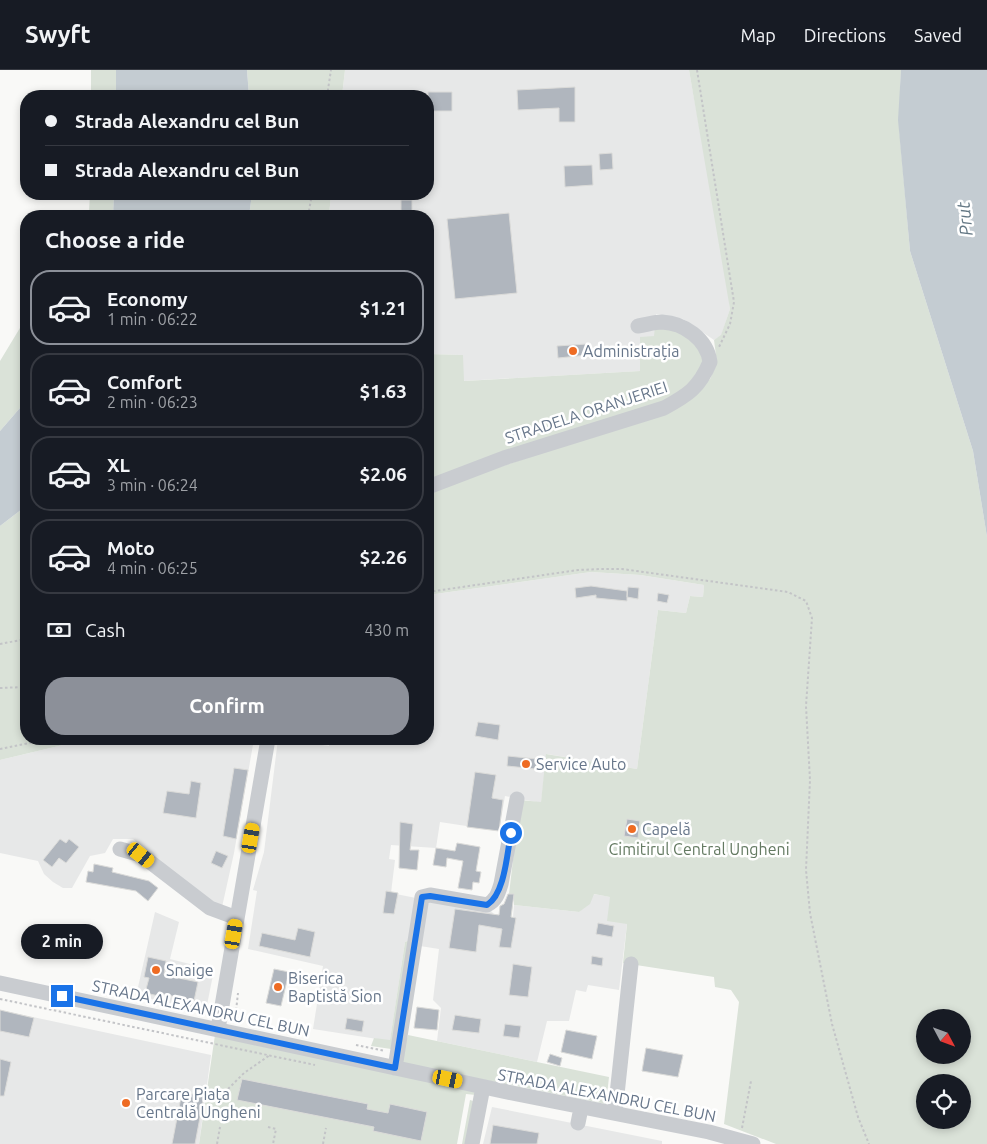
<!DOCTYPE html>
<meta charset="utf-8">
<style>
body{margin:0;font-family:Ubuntu,sans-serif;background:#20242c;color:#f1f3f6;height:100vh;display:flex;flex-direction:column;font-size:19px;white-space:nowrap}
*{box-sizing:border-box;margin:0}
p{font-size:16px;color:#9ea1a6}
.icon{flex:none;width:28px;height:28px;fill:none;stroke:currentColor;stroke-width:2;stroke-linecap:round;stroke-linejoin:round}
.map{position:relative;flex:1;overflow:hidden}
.side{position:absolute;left:20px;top:140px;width:414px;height:535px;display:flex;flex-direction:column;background:#171b24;border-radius:20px;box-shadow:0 2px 8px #0003}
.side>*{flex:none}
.guide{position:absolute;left:20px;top:20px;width:414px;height:110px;border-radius:20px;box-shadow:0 2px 8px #0003;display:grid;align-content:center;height:110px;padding:0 25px;background:#171b24}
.needle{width:32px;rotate:131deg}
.controls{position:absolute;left:916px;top:939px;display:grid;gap:10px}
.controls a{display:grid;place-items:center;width:55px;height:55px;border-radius:50%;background:#171b24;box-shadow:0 2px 8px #0003;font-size:25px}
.end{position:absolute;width:22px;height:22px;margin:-11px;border:6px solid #1a73e8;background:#fff;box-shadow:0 0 0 2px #fff}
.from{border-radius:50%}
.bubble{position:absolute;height:35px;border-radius:18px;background:#171b24;box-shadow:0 2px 8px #0003;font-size:16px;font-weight:700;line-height:35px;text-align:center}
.car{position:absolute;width:15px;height:30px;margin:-15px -8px;border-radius:6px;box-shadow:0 0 4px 1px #0007;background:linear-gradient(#f5c518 24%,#345 0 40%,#f5c518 0 76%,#345 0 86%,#f5c518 0)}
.guide b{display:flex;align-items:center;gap:18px;height:48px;font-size:19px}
.guide b+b{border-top:1px solid #363941}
.guide i{width:12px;height:12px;background:#f1f3f6}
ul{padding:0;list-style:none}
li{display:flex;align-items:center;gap:15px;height:75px;margin:0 10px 8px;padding:0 15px;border:2px solid #363941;border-radius:20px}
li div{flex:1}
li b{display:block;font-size:19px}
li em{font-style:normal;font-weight:700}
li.selected{border-color:#8c9099}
li>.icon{width:45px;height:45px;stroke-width:1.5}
h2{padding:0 25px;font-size:22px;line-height:60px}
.pay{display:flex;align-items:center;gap:12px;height:55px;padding:0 25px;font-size:19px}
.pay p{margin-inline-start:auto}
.button{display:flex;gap:10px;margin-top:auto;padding:10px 25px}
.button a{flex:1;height:58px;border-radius:20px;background:#8c9099;color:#fff;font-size:20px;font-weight:700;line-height:58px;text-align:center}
header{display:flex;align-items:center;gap:30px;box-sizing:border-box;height:70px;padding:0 25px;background:#171b24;border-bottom:1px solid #363941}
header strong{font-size:24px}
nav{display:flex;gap:28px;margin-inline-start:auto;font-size:18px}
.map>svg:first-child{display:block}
.built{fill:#e7e8e8}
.green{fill:#dae2d8;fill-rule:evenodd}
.water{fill:#c4ccd2}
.building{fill:#b0b6be;stroke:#dbdbd9}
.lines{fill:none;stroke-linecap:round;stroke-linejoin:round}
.path{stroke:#c3c4c7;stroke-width:2;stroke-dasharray:2.5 2.5;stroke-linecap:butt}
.minor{stroke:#c9ccd0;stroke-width:15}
.route{stroke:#1a73e8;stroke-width:6}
.poi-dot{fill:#ee6b23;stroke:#fff;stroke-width:2}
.labels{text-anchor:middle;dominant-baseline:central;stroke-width:5;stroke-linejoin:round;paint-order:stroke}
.poi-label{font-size:16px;fill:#67768a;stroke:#fff;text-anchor:start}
.street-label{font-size:16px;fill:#67768a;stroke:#fff}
.park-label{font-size:16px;fill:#647a62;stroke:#fff}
.water-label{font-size:18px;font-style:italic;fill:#637784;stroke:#fff}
</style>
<header>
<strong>Swyft</strong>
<nav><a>Map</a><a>Directions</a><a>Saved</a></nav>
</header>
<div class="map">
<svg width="987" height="1074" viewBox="0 0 987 1074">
<rect width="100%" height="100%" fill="#f9f9f7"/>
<path class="built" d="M345,0H689L728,216L730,239L721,266L714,270L683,249L656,244L655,266L640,280V301L463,311V285L428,284V146H329L331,124H428V26H342Z
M591,502L640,505L704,515L703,527L690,526L686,543L658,540L637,699L547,684L541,733L505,726L499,761L440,752L436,778L391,775L389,789L395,790L391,823L416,828L410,870L405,872L390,971L313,959L323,896L248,879L257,821L253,820L264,782L278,669L329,676L330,669H428V525Z
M88,669H254L234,783L222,837L211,833L133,769H113L105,783L90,786L72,818H63L53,812L44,804L38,791L0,783V690Z
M593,824L611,827L627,854L619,920L588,915L586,922L576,920L569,951H547L537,992L437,971L441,938L433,930L439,879L420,876L426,830L491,841L494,844L513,847L514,835L579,842Z
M155,842L179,852L170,889L214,900L206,940L136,926Z
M0,940L211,985L199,1074H0Z
M492,1037L662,1071V1074H483Z"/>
<path class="green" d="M91,0H116V26H91Z
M247,0H345L342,26H249Z
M689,0H901L899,56L910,181L973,381L987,467V1074H776L724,1054L739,932L731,920L715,917L714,907L623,893L627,854L607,851L610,827L594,824L590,834L579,842L514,835V824H509L520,730L541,732L546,684L637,699L658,540L686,543L690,526L703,527L704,515L640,505L591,502L428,525V424L446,415L669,340L710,309L717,293L714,270L721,265L730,239ZM925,948H962V985H925ZM925,1012H962V1050H925Z
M90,124H114L113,146H87L89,142Z
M252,124H331L329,146H249Z
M26,248V331L0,361V291Z
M655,257H673L704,281L701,304L668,332L428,413V284L463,285L464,311L640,301V267L654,266Z
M26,436V669H88L0,690V456Z
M410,870L391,979L371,976L374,968L390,970L405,872Z
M215,965L477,1019L476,1025L466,1024L457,1074H199Z
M408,965L609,1007L606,1034L400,993Z
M470,1030L473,1031L467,1074H462Z"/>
<path class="water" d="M116,0H247L249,26H116Z
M901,0H987V467L973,381L910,181L898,50Z
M114,124H252L249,146H113Z
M26,331V436L0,456V361Z"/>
<path class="building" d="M575,17V52H559V38L518,40L517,20Z
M428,22H452V41H428Z
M612,83L613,99L600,100L599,84Z
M592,95L593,115L565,117L564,96Z
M401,130H412V146H401Z
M509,143L517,223L455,229L447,149Z
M587,274L588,285L558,288L557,276Z
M591,516L627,521V531L596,528V525L576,528L575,518Z
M628,517L639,518L638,529L627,527Z
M658,523L669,525L667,533L657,531Z
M478,652L500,655L498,670L475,666Z
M508,686L546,690L545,700L507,696Z
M234,698L248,700L236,769L223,766Z
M475,702L496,705L492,728L503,730L499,761L467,757Z
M191,711L201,713L196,748L163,743L167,721L189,724Z
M627,749L640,751L638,768L624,766Z
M400,752L413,754L410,780H419L417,800L399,798Z
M60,769L66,773L69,769L79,777L66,793L59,788L52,797L43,790Z
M457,773L480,777L476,801L481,802L479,813L473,812L472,820L458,818L463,791L447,788L446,797L433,795L436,778L455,781Z
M216,781L228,786L222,798L211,793Z
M94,794L113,798L112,802L149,811L158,818L148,831L136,821L86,812L88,801L93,802Z
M386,821L398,823L394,844L383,843Z
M508,824H514L511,847L516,848L511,878L499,877L502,859L479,855L476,882L449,878L455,839L499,845L500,836L504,834Z
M598,853L614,856L612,867L596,864Z
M298,858L315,862L310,887L259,876L262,863L295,870Z
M592,886L603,888L602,896L591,894Z
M148,887L166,891L164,905L198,912L194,931L159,923V926L145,923L149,908L144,907Z
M513,894L532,897L528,927L509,925Z
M274,899L289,902L281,936L266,933Z
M417,937L439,940L437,960L414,958Z
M0,940L34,948L29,967L0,961Z
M455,945L481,949L479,963L452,960Z
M347,948L364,951L362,962L345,959Z
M505,954L521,956L519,968L503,966Z
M566,960L597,966L592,989L561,982Z
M646,978L683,985L678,1007L642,1001Z
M550,984L562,988L560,996L547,992Z
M0,989L11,992L4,1026H0Z
M242,1009L368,1034L367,1039L388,1043L390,1034L427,1042L421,1071L373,1061L374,1057L237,1030Z
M182,1022L204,1026L195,1074H172Z
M493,1055L539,1063L537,1074H490Z"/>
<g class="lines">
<path class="path" d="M697,0L734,232L730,254L719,277
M327,26L331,0
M308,146L312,124
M428,522L578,500L601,499H622L788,522L806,531L812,548L806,636L810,710L806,800L810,843L832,954L858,1047L869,1074
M0,574L26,569
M0,618L26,617
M0,679L49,669
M0,929L315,995
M235,950L238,923
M356,975L385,981
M228,1019L244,1003L270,985
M268,1057L276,1059L273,1074
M742,1058L751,1011
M217,1074L220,1057
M323,1074L326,1058"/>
<path class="minor" d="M428,417L504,388L664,338C688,325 699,318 710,292C707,269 684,253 662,252C654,252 646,255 638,256
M120,779L141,785L210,838L237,848
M0,913L517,1024L709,1062L753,1074
M218,959L268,669
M395,998L422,827L430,825L487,835C496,830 498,824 501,814L517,729
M615,1043L631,894
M578,1053L581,1038
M472,1074L483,1017"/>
</g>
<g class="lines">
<path class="route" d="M62,926L395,998L422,827L430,826L487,835C505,824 507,783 511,763"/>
</g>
<g class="poi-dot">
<circle cx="573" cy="281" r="5"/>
<circle cx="526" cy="694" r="5"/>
<circle cx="632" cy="759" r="5"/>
<circle cx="156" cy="900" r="5"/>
<circle cx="278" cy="917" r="5"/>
<circle cx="126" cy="1033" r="5"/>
</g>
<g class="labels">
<g class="poi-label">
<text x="583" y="281">Administrația</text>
<text x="536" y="694">Service Auto</text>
<text x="642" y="759">Capelă</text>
<text x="166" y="900">Snaige</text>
<text x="288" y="908">Biserica<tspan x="288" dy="18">Baptistă Sion</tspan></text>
<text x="136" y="1024">Parcare Piața<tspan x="136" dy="18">Centrală Ungheni</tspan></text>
</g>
<g class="street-label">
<text transform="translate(586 342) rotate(-18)">STRADELA ORANJERIEI</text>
<text transform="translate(201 938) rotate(12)">STRADA ALEXANDRU CEL BUN</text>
<text transform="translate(607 1025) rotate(11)">STRADA ALEXANDRU CEL BUN</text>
</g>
<g class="park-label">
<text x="699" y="779">Cimitirul Central Ungheni</text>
</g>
<g class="water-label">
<text transform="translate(964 149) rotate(-96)">Prut</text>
</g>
</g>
</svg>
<div class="controls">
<a><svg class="needle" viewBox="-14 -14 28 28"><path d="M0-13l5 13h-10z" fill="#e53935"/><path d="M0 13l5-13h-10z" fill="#9ea1a6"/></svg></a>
<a><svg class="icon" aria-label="locate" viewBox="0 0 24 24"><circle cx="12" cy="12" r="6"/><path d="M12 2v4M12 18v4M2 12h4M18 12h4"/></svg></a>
</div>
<i class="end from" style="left:511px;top:763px"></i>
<i class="end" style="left:62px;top:926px"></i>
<div class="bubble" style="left:21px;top:854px;width:82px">2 min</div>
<i class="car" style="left:251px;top:768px;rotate:10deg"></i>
<i class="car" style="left:141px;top:785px;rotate:129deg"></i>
<i class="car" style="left:234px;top:864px;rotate:10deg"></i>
<i class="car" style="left:448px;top:1009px;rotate:102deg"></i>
<div class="guide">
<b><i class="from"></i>Strada Alexandru cel Bun</b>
<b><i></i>Strada Alexandru cel Bun</b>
</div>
<section class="side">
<h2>Choose a ride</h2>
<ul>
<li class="selected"><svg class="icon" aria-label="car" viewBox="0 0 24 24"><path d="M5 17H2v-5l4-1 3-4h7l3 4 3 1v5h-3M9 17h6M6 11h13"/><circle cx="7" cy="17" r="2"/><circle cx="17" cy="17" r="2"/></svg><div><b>Economy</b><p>1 min · 06:22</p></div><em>$1.21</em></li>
<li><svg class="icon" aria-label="car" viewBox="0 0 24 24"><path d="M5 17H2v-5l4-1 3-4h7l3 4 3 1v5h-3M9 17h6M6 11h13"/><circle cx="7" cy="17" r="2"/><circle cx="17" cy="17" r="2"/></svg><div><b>Comfort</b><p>2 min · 06:23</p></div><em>$1.63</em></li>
<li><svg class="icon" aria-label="car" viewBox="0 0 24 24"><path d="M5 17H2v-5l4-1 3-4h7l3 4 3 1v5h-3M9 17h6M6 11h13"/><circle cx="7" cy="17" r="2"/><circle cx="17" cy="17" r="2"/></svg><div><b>XL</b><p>3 min · 06:24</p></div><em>$2.06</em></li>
<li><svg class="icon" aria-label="car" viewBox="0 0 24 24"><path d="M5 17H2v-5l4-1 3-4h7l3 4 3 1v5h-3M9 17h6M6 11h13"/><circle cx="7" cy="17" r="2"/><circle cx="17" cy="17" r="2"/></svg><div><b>Moto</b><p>4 min · 06:25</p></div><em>$2.26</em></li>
</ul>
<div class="pay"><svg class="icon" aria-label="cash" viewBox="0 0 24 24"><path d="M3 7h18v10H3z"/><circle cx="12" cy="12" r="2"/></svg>Cash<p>430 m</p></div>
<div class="button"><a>Confirm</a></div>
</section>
</div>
